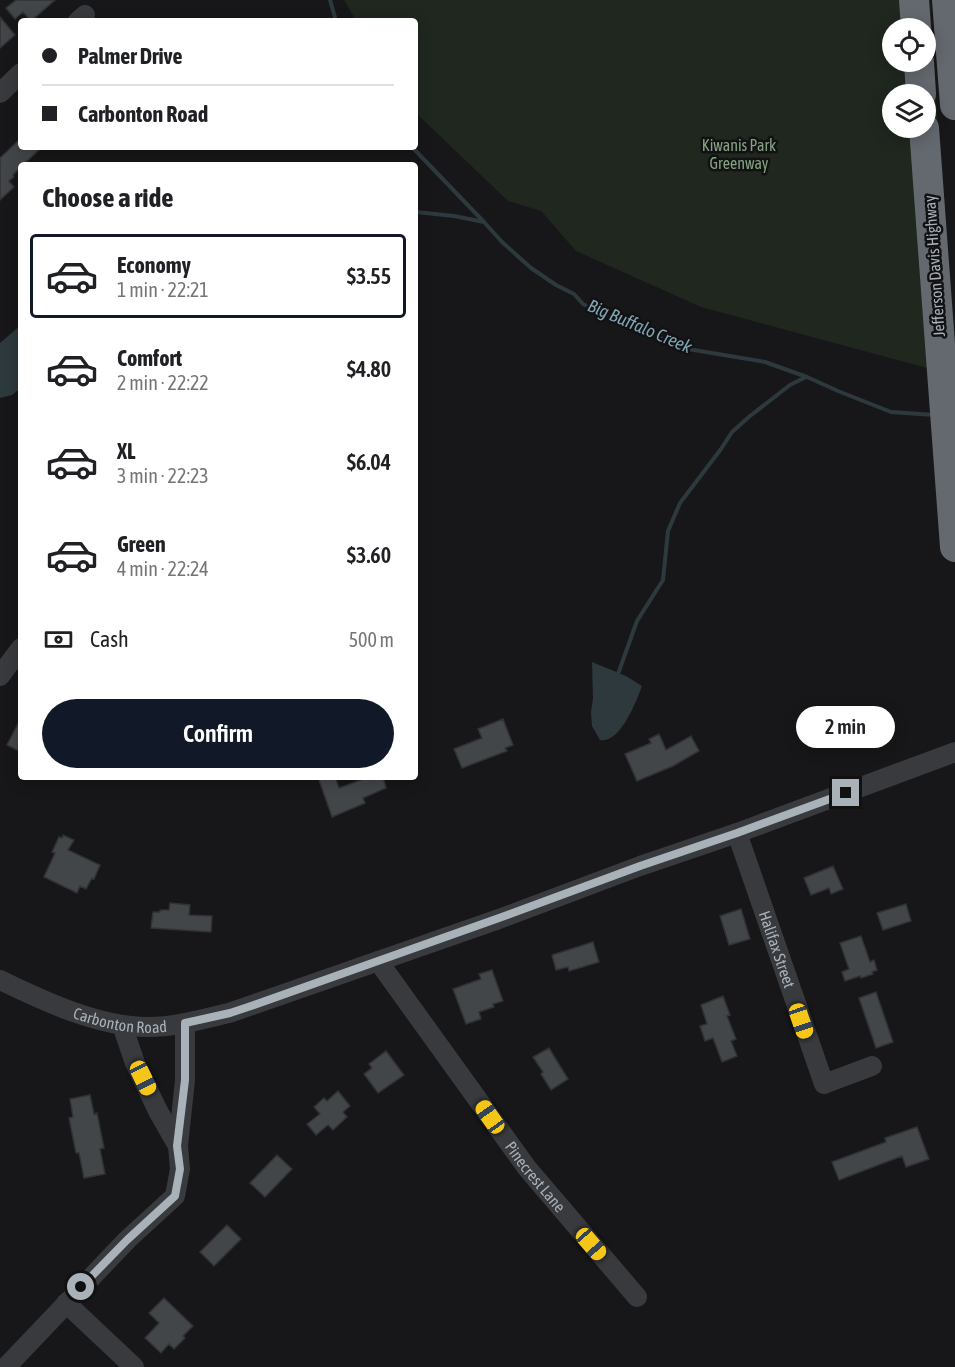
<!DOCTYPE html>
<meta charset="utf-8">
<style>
body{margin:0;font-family:"Asap Condensed",sans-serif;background:#f2f2f2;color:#202124;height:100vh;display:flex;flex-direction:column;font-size:22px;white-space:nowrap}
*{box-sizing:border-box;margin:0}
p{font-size:20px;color:#757577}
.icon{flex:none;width:33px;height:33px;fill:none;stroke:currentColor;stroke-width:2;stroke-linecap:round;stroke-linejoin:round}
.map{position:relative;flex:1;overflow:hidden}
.drawer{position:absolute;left:18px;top:162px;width:400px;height:618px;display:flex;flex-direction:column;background:#fff;border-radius:6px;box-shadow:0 3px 15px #0003}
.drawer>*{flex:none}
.banner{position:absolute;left:18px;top:18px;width:400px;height:132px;border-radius:6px;box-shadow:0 3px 15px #0003;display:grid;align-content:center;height:132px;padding:0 24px;background:#fff}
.tools{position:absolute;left:882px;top:18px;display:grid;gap:12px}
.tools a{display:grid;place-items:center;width:54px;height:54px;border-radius:50%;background:#fff;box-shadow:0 3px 15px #0003;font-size:30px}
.end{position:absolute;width:27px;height:27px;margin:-14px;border:8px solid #a9b1b9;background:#111;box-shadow:0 0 0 3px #111}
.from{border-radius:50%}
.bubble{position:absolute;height:42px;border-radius:21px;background:#fff;box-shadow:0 3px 15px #0003;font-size:20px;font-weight:600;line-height:42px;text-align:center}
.car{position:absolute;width:18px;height:36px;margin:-18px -9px;border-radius:8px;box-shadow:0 0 4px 2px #0007;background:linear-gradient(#f5c518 24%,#345 0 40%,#f5c518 0 76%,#345 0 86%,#f5c518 0)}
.banner b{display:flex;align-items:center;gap:21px;height:57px;font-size:22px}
.banner b+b{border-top:2px solid #e0e0e0}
.banner i{width:15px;height:15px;background:#202124}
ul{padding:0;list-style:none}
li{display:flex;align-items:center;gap:18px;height:84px;margin:0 12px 9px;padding:0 12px;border:3px solid transparent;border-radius:6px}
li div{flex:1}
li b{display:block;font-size:22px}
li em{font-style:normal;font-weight:600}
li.selected{border-color:#111827}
li>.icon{width:54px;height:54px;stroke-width:1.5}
h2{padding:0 24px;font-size:27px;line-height:72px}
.pay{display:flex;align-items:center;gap:15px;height:66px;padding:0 24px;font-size:22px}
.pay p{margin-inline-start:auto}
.cta{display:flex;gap:12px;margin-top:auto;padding:12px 24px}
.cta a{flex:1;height:69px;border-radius:36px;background:#111827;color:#fff;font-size:24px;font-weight:600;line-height:69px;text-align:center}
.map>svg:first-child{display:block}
.green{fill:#1f271f;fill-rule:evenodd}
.water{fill:#2d393d}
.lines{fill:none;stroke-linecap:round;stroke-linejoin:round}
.stream{stroke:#2d393d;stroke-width:4}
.building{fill:#434649;stroke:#313235;stroke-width:1.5}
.minor{stroke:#383a3e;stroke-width:20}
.highway{stroke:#64696f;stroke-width:30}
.route{stroke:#a9b1b9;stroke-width:8}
.labels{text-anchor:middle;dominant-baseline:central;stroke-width:5;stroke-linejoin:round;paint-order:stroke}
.park-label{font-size:16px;fill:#85a381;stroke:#121214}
.street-label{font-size:16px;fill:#a9b1b9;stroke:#121214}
.water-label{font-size:18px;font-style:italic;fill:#81a5b3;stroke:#121214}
</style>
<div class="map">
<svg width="955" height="1367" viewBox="0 0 955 1367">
<rect width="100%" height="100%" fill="#171719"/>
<path class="green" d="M344,0H930L953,375L701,307L576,251L541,211L508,201L416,113V21H356ZM892,28H926V62H892ZM892,94H926V128H892Z"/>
<path class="water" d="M21,325V388L12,395L0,398V343Z
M592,662L626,676L642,686C636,702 620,744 600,740L592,726L591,712L593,698Z"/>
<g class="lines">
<path class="stream" d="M330,0L336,21
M412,147L484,222L502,242L531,268L556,285L574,294L583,304L622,323L688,349L765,362L807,377L838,391L891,412L935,415
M416,212L454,216L484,222
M618,677V674L637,621L663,580L668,531L680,503L721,449L732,432L750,416L790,385L806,377"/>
</g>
<path class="building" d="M16,0H55L31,21L23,12L15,19L6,8Z
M0,17L15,35L0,48Z
M21,138V147H42L23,165H21V167L13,175L14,177L9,181L14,187L0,200V158Z
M21,718V752L7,745Z
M503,719L513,745L505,748L507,751L462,768L454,749L482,738L478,729Z
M659,734L666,750L691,736L699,751L673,766L637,781L625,754L651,743L649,739Z
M318,777H335L339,788L369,777H383L386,788L363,798L365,803L332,817Z
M63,835L74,840L68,850L100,865L94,879L92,878L86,889L80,886L77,893L44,877L55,853L52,852L59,837L62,838Z
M833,866L843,889L831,894L829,888L811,895L804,878Z
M170,903L190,905L189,915L212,916L211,932L151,928L153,912H160V910H169Z
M906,904L911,921L883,930L877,913Z
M741,909L750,939L729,945L720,916Z
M861,936L870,962L874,960L877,970L872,972L873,974L861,978L860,976L845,981L842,972L849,969L840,943Z
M593,942L599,962L569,971L568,967L556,970L552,955Z
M492,970L503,1001L493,1004L494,1007L479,1012L481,1019L466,1024L453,989L481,979L479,974Z
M876,992L893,1042L876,1048L859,998Z
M723,996L730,1015L727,1016L736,1039L731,1041L737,1056L722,1062L713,1038L705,1041L700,1026L707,1024L701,1005Z
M549,1048L568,1079L551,1090L541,1074L543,1072L533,1057Z
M386,1051L404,1075L378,1093L364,1074L372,1068L369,1064Z
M338,1091L350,1106L343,1112L347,1117L333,1130L328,1125L316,1135L307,1124L320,1114L314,1107L324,1098L327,1101Z
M90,1095L94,1114L97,1113L104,1148L100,1149L105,1174L84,1178L79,1153H76L69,1118L73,1117L70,1099Z
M917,1127L929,1159L906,1167L902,1156L839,1180L832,1162L886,1142L885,1138Z
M277,1155L292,1169L265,1197L250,1183Z
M227,1225L241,1239L214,1266L200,1252Z
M164,1298L193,1326L183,1336L185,1338L174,1349L169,1344L161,1353L145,1338L159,1323L149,1313Z"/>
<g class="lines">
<g class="minor">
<path d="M78,21L85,15"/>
<path d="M0,93L21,73"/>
<path d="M0,676L21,648"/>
<path id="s1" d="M737,833L824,1084L872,1066"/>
<path id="s2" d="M378,961L527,1168L637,1297"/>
<path id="s3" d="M0,980C43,1001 99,1027 148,1027C176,1027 203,1019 229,1013L499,919L640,866L737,833L955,752"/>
<path d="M122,1025L135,1063L158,1111L178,1146"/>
<path d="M66,1303L134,1367"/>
<path d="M6,1367L127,1240L175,1196L180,1169L178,1146L185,1080V1023"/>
</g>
<path class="highway" d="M914,0L916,28
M947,0L955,105
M919,62L921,94
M924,128L955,547"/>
</g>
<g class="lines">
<path class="route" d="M81,1287L127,1240L175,1196L180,1169L177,1146L185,1080V1023L230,1013L251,1006L499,918L640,866L737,833L846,793"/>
</g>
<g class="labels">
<g class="park-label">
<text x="739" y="145">Kiwanis Park<tspan x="739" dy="18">Greenway</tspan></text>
</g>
<g class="street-label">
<text transform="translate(934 266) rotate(-94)">Jefferson Davis Highway</text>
<text stroke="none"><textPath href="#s1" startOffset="123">Halifax Street</textPath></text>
<text stroke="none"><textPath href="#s3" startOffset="128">Carbonton Road</textPath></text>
<text stroke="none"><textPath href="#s2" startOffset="267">Pinecrest Lane</textPath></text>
</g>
<g class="water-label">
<text transform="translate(640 326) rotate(23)">Big Buffalo Creek</text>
</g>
</g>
</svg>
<div class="tools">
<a><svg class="icon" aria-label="locate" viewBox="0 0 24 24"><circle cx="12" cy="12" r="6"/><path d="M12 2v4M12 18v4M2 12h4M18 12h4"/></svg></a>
<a><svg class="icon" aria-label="layers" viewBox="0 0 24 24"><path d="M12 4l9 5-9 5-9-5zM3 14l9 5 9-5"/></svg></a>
</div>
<i class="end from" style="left:81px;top:1287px"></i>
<i class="end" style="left:846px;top:793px"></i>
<div class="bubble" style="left:796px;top:706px;width:99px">2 min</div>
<i class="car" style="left:801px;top:1021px;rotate:161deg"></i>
<i class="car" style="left:143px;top:1078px;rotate:154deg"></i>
<i class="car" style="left:490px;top:1117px;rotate:325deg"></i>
<i class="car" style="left:591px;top:1244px;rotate:139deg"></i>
<div class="banner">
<b><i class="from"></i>Palmer Drive</b>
<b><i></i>Carbonton Road</b>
</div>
<section class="drawer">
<h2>Choose a ride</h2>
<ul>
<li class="selected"><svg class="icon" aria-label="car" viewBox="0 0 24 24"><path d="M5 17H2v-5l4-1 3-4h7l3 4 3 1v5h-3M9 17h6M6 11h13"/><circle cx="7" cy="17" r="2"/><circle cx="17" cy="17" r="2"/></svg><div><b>Economy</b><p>1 min · 22:21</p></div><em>$3.55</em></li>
<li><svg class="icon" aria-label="car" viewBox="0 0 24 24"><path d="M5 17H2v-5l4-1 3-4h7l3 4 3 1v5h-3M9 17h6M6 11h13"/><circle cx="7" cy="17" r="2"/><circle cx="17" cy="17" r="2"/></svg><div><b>Comfort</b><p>2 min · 22:22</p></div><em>$4.80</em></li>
<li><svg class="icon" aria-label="car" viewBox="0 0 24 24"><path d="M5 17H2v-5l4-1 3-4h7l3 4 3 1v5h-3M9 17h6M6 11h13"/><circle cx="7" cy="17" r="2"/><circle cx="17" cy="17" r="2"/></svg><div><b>XL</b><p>3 min · 22:23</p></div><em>$6.04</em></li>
<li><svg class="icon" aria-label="car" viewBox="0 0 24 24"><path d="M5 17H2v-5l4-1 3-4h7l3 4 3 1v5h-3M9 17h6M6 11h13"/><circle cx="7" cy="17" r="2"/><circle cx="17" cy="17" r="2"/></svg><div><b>Green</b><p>4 min · 22:24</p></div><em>$3.60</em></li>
</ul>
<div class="pay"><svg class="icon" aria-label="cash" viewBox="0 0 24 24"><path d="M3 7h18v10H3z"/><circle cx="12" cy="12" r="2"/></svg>Cash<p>500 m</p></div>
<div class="cta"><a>Confirm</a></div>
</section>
</div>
